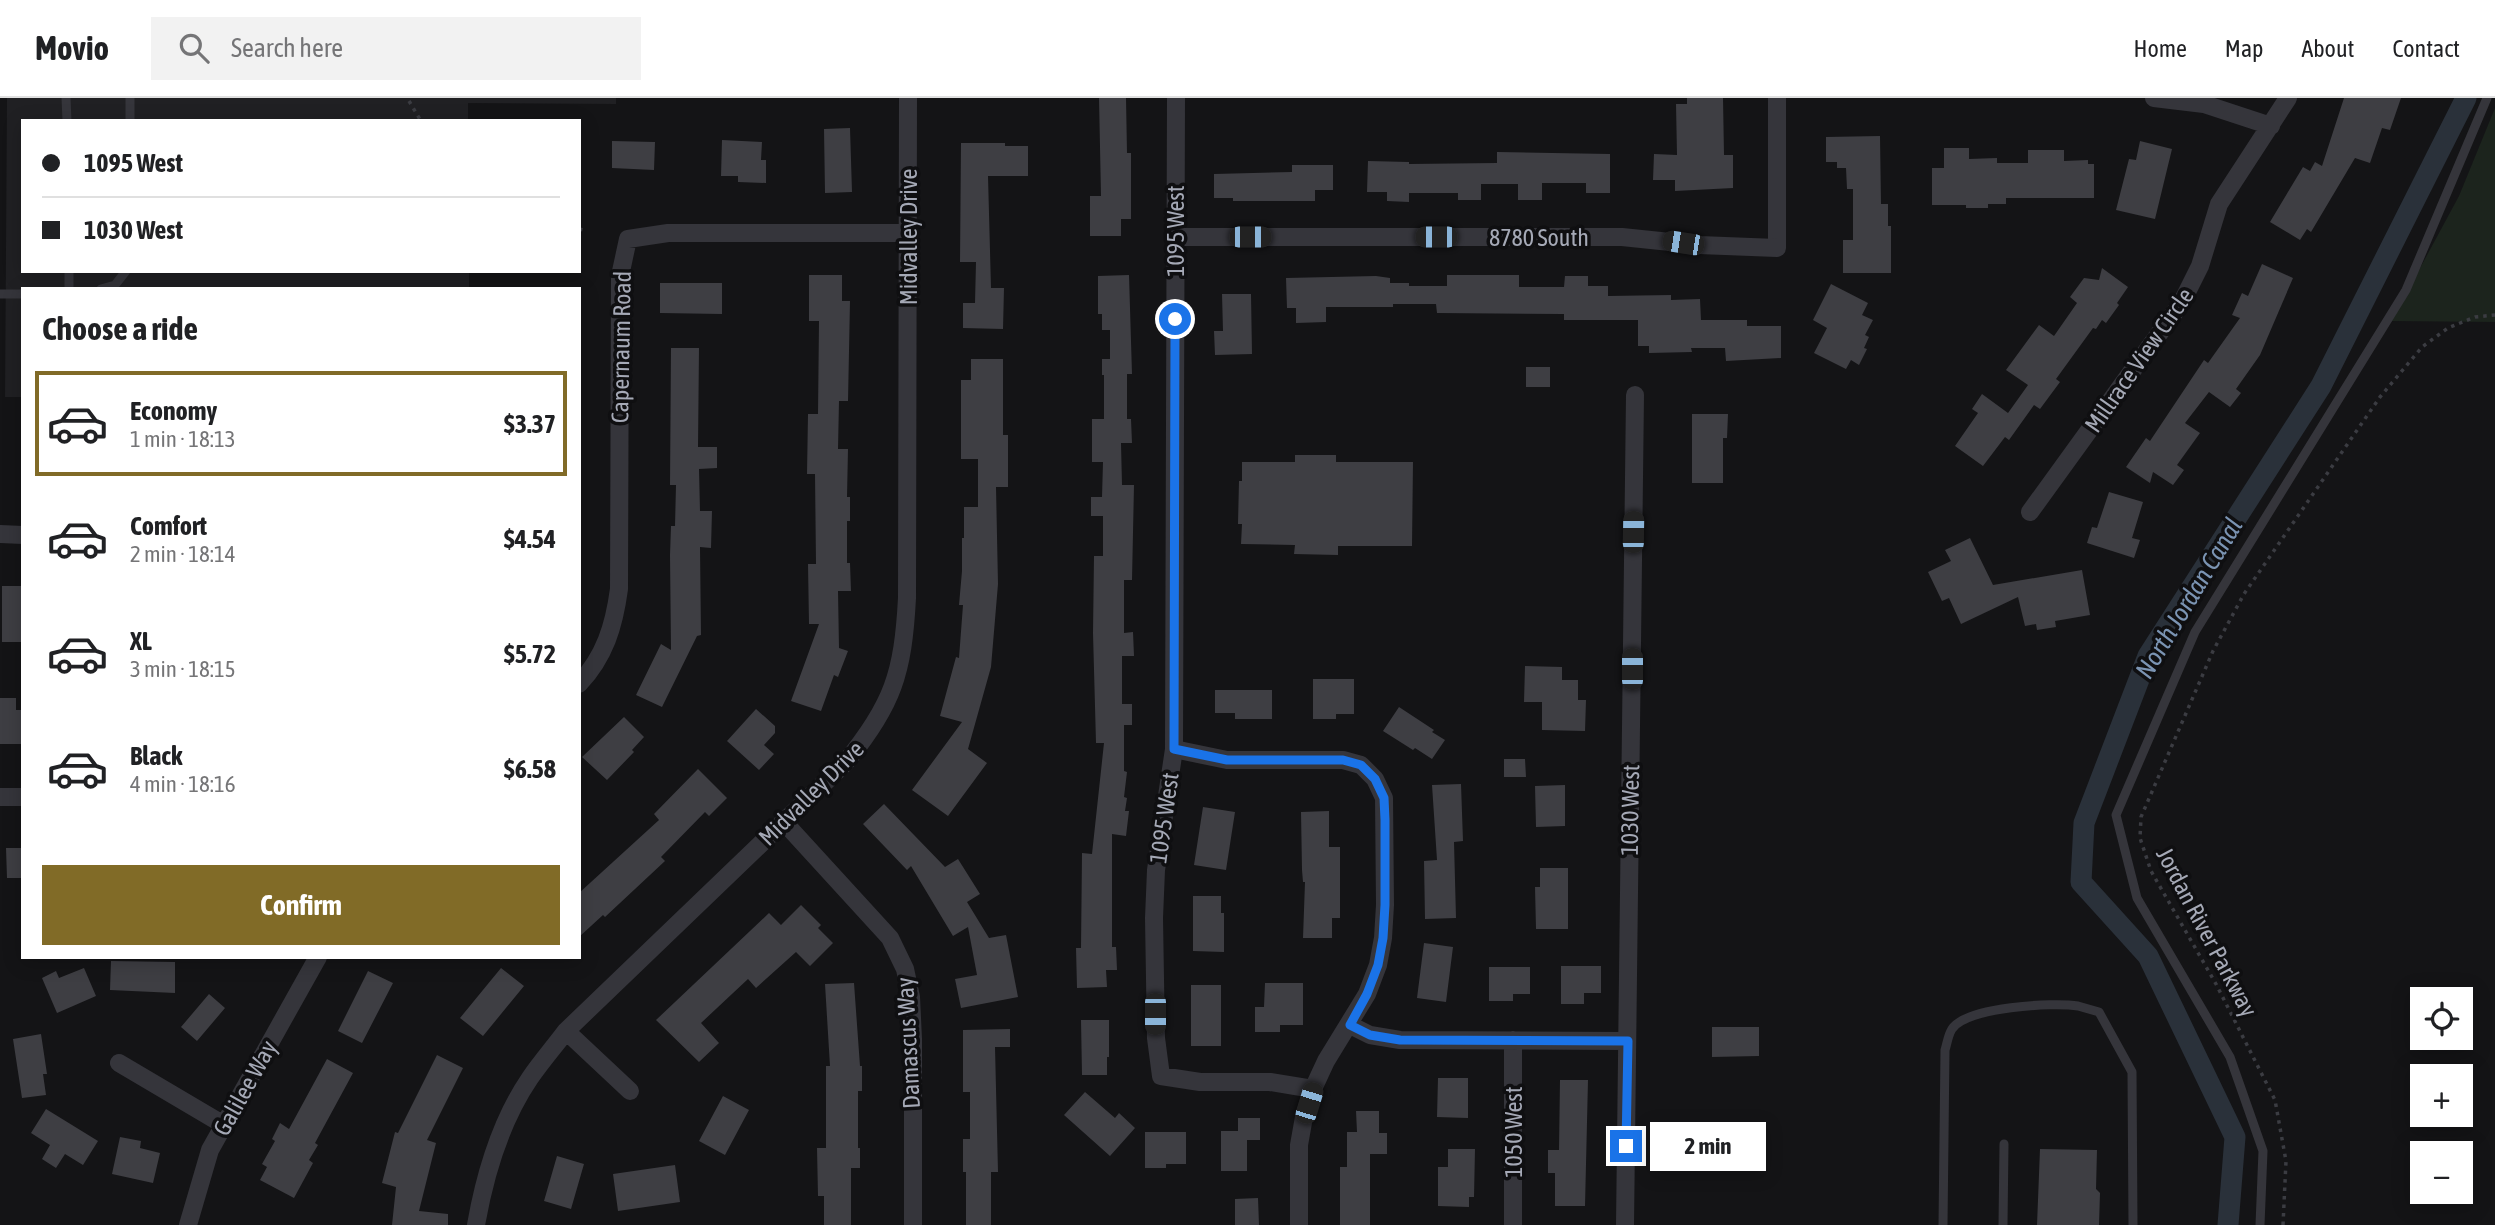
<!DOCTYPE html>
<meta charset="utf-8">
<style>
body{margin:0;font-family:"Asap Condensed",sans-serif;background:#f2f2f2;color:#202124;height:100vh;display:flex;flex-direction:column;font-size:26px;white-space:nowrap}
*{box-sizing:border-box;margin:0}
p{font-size:23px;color:#757577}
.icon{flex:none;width:38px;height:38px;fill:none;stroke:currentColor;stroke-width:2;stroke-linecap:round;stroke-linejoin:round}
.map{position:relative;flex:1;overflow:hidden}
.drawer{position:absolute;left:21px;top:189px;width:560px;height:672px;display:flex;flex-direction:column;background:#fff;border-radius:0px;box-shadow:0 4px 18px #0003}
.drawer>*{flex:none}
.top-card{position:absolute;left:21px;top:21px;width:560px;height:154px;border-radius:0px;box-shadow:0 4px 18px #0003;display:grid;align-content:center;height:154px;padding:0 21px;background:#fff}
.buttons{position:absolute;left:2410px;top:889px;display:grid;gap:14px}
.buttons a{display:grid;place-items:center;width:63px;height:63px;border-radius:0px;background:#fff;box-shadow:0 4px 18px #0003;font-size:35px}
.end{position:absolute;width:32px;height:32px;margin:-16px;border:9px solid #1a73e8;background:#fff;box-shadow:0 0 0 4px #fff}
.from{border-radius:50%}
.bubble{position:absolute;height:49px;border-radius:0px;background:#fff;box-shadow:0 4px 18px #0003;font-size:23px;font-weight:700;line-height:49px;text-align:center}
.car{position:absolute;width:21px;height:42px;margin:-21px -10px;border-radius:9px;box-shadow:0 0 5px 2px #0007;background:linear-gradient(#222 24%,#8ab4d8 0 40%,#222 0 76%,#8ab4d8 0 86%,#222 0)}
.top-card b{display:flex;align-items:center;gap:24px;height:66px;font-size:26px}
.top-card b+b{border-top:2px solid #e0e0e0}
.top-card i{width:18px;height:18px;background:#202124}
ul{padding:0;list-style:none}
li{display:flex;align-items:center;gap:21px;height:105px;margin:0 14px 10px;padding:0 7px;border:4px solid transparent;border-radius:0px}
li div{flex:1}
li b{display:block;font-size:26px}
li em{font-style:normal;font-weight:700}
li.selected{border-color:#816b27}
li>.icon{width:63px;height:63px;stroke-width:1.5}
h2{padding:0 21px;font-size:32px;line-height:84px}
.action{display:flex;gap:14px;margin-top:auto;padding:14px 21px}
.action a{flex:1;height:80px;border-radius:0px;background:#816b27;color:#fff;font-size:28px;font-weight:700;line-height:80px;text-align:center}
header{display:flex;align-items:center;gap:42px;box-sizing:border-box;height:98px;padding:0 35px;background:#fff;border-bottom:2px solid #e0e0e0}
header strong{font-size:33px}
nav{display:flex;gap:38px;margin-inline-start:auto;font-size:24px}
.search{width:490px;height:63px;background:#f2f2f2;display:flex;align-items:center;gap:18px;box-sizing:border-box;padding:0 24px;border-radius:0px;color:#757577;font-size:26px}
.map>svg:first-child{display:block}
.built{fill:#202023}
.green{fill:#1c241d}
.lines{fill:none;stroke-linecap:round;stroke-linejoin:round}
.canal{stroke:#2a313a;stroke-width:21}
.building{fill:#3e3e43}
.path{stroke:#3b3c42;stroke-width:3.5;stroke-dasharray:3.5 5;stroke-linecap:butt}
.service{stroke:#35353b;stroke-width:9}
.minor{stroke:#35353b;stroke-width:18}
.route{stroke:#1a73e8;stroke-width:9}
.labels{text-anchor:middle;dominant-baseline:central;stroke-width:7;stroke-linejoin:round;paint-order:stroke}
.street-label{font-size:24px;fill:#a5a9b6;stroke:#0f0f11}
.water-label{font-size:26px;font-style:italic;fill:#7b94b3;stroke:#0f0f11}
</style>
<header>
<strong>Movio</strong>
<div class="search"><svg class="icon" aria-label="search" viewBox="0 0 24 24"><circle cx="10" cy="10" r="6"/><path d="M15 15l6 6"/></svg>Search here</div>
<nav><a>Home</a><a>Map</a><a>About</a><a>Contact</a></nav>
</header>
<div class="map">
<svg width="2495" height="1127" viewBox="0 0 2495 1127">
<rect width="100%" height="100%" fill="#141416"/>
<path class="built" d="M7,0H616V6L468,5V23H23V173H469V191H23V299H5Z"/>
<path class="green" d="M2495,10V224L2387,223L2419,172L2459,98Z"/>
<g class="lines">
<path class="canal" d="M2228,1127L2235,1039L2148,858L2081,784L2084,725L2148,558L2321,288L2466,0"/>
</g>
<path class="building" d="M1099,0H1126L1127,55H1131V121H1121V138H1090V98H1101Z
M1687,0H1723L1724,57H1733V90L1675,93V82H1653L1654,56L1677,57L1676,6H1687Z
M2344,0H2401L2390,32L2382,30L2370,65L2355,60L2311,134L2307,131L2300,142L2270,124L2303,69L2310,73L2315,64L2322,68Z
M850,30L852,94L825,95L824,31Z
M1880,38L1881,106H1888V128H1891V175H1843V142H1853V91H1847L1846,70H1837V64H1826V39Z
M722,42L762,44L761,62H766V85L738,84V78H721Z
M612,43L655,44L654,72L612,70Z
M2140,43L2172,51L2155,121L2116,112L2129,61L2136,62Z
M961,45H1005V48H1028V78H988L991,190H1004L1003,231L963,230V205H975L976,164H960Z
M1944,50H1969V61L1997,60V65H2028V52H2064V63L2088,62V66H2094V100H2006V106H1988V110H1966V107H1932V70H1944Z
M1497,54L1610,56V95H1586V85H1542V102H1518V86H1481V102H1458V95H1409V104L1387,103V94H1367L1368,63L1409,64V66L1497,65Z
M1292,67H1333V92H1315V103H1233V100H1214V76L1292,74Z
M2262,166L2293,180L2260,257L2236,291L2241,295L2230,309L2209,294L2185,325L2200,335L2177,367L2184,372L2173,387L2153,374L2150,385L2126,369L2146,340L2150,343L2204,262L2208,265L2240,220L2232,217L2242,195L2248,198Z
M2102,170L2128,189L2117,205L2119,207L2106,225L2102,222L2096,231L2093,230L2056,281L2060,284L2040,311L2034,307L2009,342L2005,339L1983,368L1955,348L1978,315L1972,311L1982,296L2008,315L2028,287L2006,272L2039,227L2054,238L2077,205L2070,199L2084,180L2099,182Z
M809,177H842V203H850L848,303H839L838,351H848L847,399H850V423H847V465H850L851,493H838L839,550L848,553L838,579L834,577L821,613L791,603L819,526H809L808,466H816L815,376H807L808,316H818L819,223H809Z
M1129,177L1132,276H1127V321H1131L1132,345H1121L1122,387H1134L1132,482H1124V535L1133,534L1134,558H1122V606H1132V627H1124V673L1127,674L1124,699L1127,700L1125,713H1129L1126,738L1112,736V849H1116L1117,872H1106L1107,889L1077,890L1076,850H1081L1082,755L1092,756L1104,645H1096L1093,535L1094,458H1103V418H1091V399H1102L1103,364H1092V321H1104V277H1102V261H1110V232H1102V216H1098V178Z
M1447,177H1519V189H1564L1565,178H1588V188H1608V198L1671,197V202L1700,201L1701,222H1747V228H1781V260L1726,263L1725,250H1691L1692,254L1649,255V248H1638V222H1564V216L1437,215L1436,206H1393V209H1326V224L1296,225V210H1287L1286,180L1376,178L1390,180V185H1409V188H1447Z
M660,185H722V216L660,215Z
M1831,186L1868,205L1862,217L1873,222L1865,237L1869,239L1864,250L1867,251L1859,267L1851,262L1846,271L1814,255L1827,230L1813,222Z
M1222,196H1251L1252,256L1215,257L1214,233H1223Z
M671,250H699L698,349H717V370L699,371L700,413H712L711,450L700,449L701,537L697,538L662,609L636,597L661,546L671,552L670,457L671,428H675L676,387H670Z
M971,261H1003V337H1008V389H996L998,486L991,569L968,651L987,665L948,718L912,692L962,624L940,618L956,559L959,560L963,507H959L962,473V440H964V409H978V361H961V282H971Z
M1526,269H1550V289H1526Z
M1692,316H1728L1727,340H1723V385H1692Z
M1295,357H1336V364H1413L1412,448H1338V457L1294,456L1295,447L1241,446L1242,426H1238L1239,383H1242V364H1295Z
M2109,394L2143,404L2132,440L2140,442L2134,460L2087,445L2092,429L2097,430Z
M1970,440L1993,487L2082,472L2090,517L2055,523L2056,529L2037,532L2036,526L2025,528L2018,499L1961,526L1949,500L1942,503L1928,474L1951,463L1945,452Z
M2,488H23V544H2Z
M1525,568L1562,569V582H1578V602H1586L1585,633L1542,632V604H1524Z
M1313,581H1354V616H1336V621H1313Z
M1215,592H1272V621H1235V615H1215Z
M0,600H16V612H23V646H0Z
M1399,609L1434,632L1432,634L1445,642L1432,661L1415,650L1413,652L1383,633Z
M756,611L775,628V635L764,647L774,656L759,672L727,643Z
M624,619L644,639L632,652L634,654L607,682L582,659Z
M1504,661H1525L1526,679H1504Z
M698,671L727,700L709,718L705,714L661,759L665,763L605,819L603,817L579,839V795L659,722L654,716Z
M1461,686L1463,743L1454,744L1456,820L1425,821L1424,763L1437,762L1432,687Z
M1565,687V728L1536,729L1535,688Z
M884,706L945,769L958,761L980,796L967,804L989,840L1006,837L1018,899L961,910L955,881L977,877L968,829L953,838L911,768L907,772L863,726Z
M1203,709L1235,714L1226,772L1194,767Z
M1329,713V749H1340V820H1332V840H1303L1305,784H1303L1302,772L1301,714Z
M6,750H23V780H7Z
M1540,770H1568V831H1536L1535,789H1540Z
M1193,798H1221V815H1224V854L1193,853Z
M801,807L821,827L818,830L833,845L810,868L796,854L756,890L748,881L701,925L719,945L699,964L656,922L769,815L781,827Z
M1424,845L1453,849L1446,904L1417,900Z
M111,863L175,864V895L110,892Z
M1561,868H1601V895H1584V906H1561Z
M1489,869H1530V896H1513V903H1489Z
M84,870L96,898L57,915L42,880L56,873L59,880Z
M501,870L524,888L483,938L460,920Z
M368,873L393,885L362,945L338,933Z
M854,885L860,968H862V993H858V1050H860V1070H851V1127H824V1098H818L817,1050H826V968H830L825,886Z
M1265,885H1303V927H1280V934H1255V909H1264Z
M1191,887H1221V948H1191Z
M209,896L225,910L197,943L181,929Z
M1081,922H1109V959H1107V977H1082Z
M1712,929H1759V958L1712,959Z
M1010,931V949H995L998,1074H991V1127H966V1074H963V1041H970V994H963V932Z
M41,936L47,976H43L46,997L22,1000L13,941Z
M437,957L463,970L427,1042L436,1045L419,1113L448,1116V1127H392L396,1089L382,1085L395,1034L398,1035Z
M327,961L353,975L315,1045L318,1047L309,1062L313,1065L294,1100L260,1082L267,1069L262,1066L275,1043L272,1041L280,1025L289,1031Z
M1438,980H1468V1020L1437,1019Z
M1560,982H1588L1585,1108H1555V1075H1548V1052H1559Z
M1085,994L1115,1020L1119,1015L1135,1030L1110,1058L1064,1017Z
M723,998L749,1012L725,1057L699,1043Z
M46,1011L98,1043L83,1067L65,1056L56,1070L42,1061L50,1047L31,1035Z
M1356,1013H1379V1035H1387V1056H1370V1127H1340V1069H1347V1034H1357Z
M1238,1020H1260V1042H1247V1073H1221V1033H1238Z
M1145,1034H1186V1066H1166V1070H1145Z
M120,1039L141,1043L140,1050L160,1055L153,1085L112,1076Z
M1448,1051H1475L1474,1099H1469V1109L1438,1108V1069H1448Z
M2040,1051L2097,1052L2096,1091L2100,1095L2099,1127H2037Z
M557,1058L584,1066L571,1111L544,1103Z
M675,1067L680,1104L618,1113L613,1076Z
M1258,1100L1259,1127H1235V1101Z"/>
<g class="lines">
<path class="path" d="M409,3L421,23
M579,131L584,132
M2283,1127L2286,1063L2275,1002L2216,886L2151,773L2140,740L2141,719L2213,553L2244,496L2380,299L2422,249L2448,230L2475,219L2495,217"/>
<path class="service" d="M66,0L67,23
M130,23V0
M69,173V191
M101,191L115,187L126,173
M0,196H23
M1943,1127L1945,952C1947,946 1948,937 1952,931C1966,909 2053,904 2078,908C2085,910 2092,912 2099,914L2132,974L2133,1127
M2003,1127L2004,1046
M2260,1127L2263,1053L2230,959L2137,800L2116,717L2195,534L2406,192L2487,0"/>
<path class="minor" d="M1176,0L1174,651L1156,772L1154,820L1156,940L1161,978L1200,984H1270L1313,991
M2154,0L2204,6L2271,28
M1174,139H1622L1699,147L1777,150V0
M2030,414L2182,204L2200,168L2219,106L2288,0
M0,436L23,437
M579,586C605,558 614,528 619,491L620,178L628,141L668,135H908
M1174,651L1227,662H1343L1361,667L1375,681L1384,700L1385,807L1383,840L1378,867L1367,896L1326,963L1313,991L1304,1019L1299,1047V1127
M0,699H23
M783,723L890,840L905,871L911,899L913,941V1127
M1350,927L1370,937L1400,942L1627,943
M566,933L630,993
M1513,942V1127
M119,965L224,1027
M188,1127L210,1052L318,859
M476,1127C485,1076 500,1024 530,980C541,964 554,949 566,933L845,665C893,607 903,575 907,500L908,0
M1625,1127L1635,297"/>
</g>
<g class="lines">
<path class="route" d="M1175,221L1174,651L1227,662H1343L1361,667L1375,681L1384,700L1385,722V807L1383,840L1378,867L1367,896L1350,927L1370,937L1400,942L1628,943L1626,1048"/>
</g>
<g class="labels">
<g class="street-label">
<text transform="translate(1175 133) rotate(-90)">1095 West</text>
<text transform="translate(908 139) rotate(-90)">Midvalley Drive</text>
<text x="1539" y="139">8780 South</text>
<text transform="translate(621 249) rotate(-89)">Capernaum Road</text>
<text transform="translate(2139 262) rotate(-55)">Millrace View Circle</text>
<text transform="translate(811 695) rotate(-45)">Midvalley Drive</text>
<text transform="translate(1630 712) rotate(-89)">1030 West</text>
<text transform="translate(1164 720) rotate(-82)">1095 West</text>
<text transform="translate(2207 834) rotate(62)">Jordan River Parkway</text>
<text transform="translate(908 945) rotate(-93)">Damascus Way</text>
<text transform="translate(245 990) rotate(-61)">Galilee Way</text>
<text transform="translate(1513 1034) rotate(-90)">1050 West</text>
</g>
<g class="water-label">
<text transform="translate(2189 500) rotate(-59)">North Jordan Canal</text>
</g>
</g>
</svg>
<div class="buttons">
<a><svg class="icon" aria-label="locate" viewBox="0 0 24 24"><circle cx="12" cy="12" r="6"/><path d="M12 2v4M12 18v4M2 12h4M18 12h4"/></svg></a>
<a>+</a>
<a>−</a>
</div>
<i class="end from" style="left:1175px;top:221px"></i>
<i class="end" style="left:1626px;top:1048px"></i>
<div class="bubble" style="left:1650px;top:1024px;width:116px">2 min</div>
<i class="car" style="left:1250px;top:139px;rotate:90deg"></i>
<i class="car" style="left:1436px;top:139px;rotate:270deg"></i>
<i class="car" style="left:1683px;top:145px;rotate:279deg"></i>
<i class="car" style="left:1633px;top:434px;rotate:1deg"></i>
<i class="car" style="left:1632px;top:571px;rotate:0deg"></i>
<i class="car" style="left:1155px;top:916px;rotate:180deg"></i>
<i class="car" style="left:1309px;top:1005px;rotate:17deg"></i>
<div class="top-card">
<b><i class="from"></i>1095 West</b>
<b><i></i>1030 West</b>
</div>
<section class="drawer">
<h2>Choose a ride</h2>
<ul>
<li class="selected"><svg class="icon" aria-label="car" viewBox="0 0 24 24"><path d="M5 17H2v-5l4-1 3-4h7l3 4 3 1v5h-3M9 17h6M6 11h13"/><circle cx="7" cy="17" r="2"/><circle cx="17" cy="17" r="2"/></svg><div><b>Economy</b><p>1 min · 18:13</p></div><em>$3.37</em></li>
<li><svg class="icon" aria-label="car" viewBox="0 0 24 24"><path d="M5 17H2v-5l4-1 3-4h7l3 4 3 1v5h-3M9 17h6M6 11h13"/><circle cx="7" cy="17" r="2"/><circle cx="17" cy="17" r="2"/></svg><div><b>Comfort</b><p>2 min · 18:14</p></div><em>$4.54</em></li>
<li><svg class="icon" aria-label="car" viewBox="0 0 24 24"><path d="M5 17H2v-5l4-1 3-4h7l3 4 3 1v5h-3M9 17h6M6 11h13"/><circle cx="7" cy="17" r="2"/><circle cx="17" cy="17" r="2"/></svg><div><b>XL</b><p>3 min · 18:15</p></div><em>$5.72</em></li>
<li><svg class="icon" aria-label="car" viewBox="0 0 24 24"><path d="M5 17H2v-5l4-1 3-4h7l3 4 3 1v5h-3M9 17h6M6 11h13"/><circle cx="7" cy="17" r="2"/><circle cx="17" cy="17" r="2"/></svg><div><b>Black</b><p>4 min · 18:16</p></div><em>$6.58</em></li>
</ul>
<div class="action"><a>Confirm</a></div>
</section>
</div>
